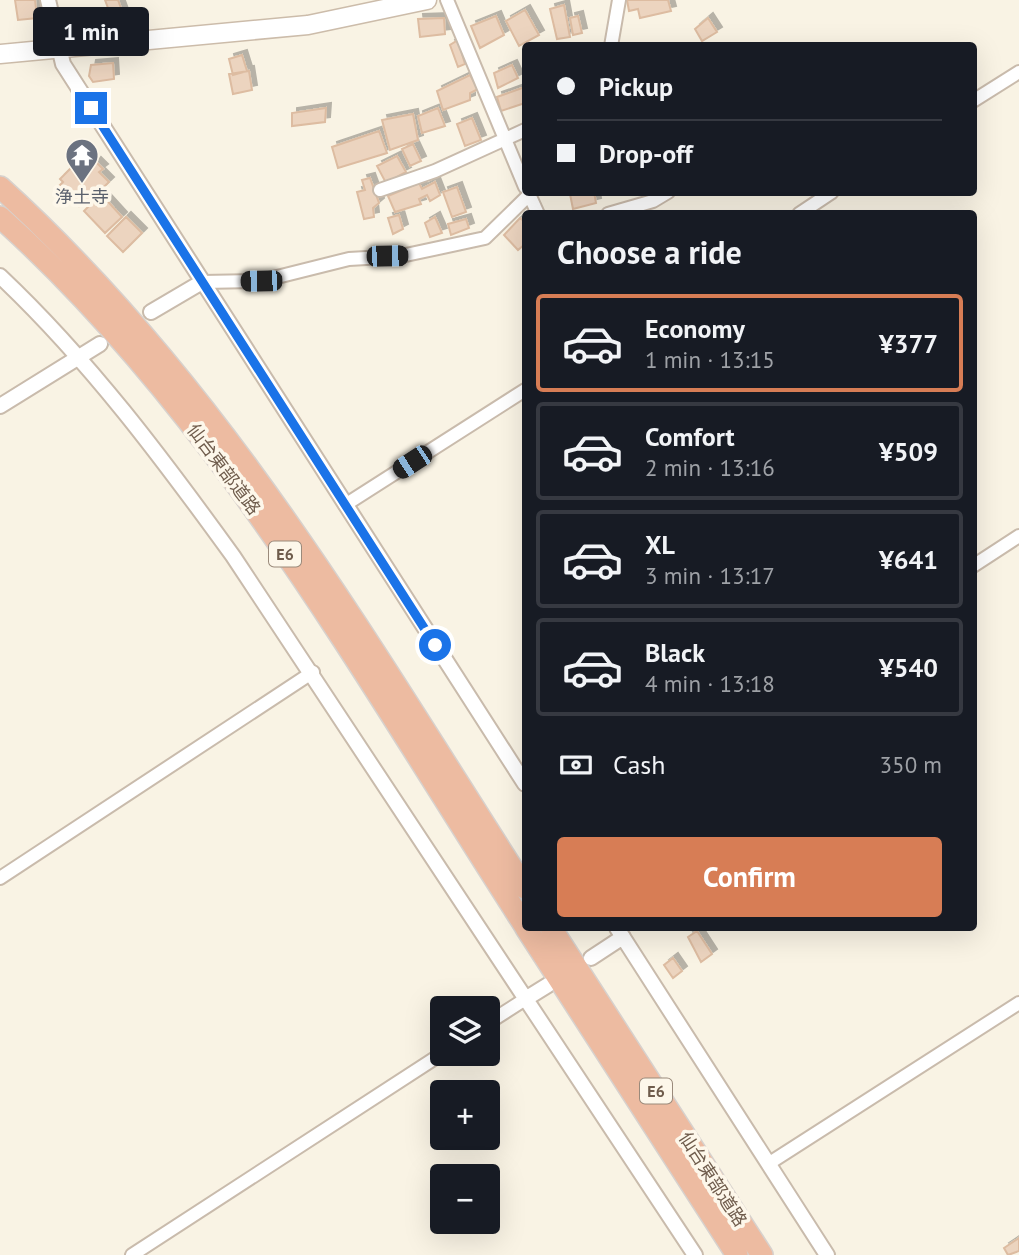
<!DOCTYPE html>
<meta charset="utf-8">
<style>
body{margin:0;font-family:"PT Sans","Noto Sans JP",sans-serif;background:#242831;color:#f1f3f6;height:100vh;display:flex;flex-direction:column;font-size:26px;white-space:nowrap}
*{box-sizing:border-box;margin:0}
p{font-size:23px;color:#9ea1a6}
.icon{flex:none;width:38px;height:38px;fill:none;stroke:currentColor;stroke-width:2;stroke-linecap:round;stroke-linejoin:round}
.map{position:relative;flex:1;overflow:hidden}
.sheet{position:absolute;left:522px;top:210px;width:455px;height:721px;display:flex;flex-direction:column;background:#171b24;border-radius:7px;box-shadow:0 7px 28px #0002}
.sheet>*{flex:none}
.guide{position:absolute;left:522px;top:42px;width:455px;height:154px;border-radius:7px;box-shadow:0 7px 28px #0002;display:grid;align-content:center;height:154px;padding:0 35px;background:#171b24}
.tools{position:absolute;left:430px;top:996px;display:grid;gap:14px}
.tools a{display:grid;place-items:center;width:70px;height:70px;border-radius:7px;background:#171b24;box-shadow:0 7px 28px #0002;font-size:35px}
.end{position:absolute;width:32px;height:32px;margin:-16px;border:9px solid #1a73e8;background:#fff;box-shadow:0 0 0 4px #fff}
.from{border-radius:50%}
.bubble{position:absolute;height:49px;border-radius:7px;background:#171b24;box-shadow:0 7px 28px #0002;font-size:23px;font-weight:600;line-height:49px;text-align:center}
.car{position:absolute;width:21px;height:42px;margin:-21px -10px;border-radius:9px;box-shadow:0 0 5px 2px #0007;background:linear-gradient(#222 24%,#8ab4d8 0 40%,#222 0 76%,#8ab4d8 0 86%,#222 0)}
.guide b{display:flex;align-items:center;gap:24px;height:66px;font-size:26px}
.guide b+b{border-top:2px solid #363941}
.guide i{width:18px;height:18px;background:#f1f3f6}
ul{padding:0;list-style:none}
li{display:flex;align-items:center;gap:21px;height:98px;margin:0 14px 10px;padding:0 21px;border:4px solid #363941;border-radius:7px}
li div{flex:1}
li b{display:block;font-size:26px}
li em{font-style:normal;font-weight:600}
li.active{border-color:#d77d55}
li>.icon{width:63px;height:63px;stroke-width:1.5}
h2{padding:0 35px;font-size:32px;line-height:84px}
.pay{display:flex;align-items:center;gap:18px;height:77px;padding:0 35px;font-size:26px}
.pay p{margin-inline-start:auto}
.action{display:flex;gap:14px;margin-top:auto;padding:14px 35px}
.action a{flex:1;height:80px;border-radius:7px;background:#d77d55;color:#fff;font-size:28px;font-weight:600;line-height:80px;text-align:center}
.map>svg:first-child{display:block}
.building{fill:#ecd4bf;stroke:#ddbca1;stroke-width:2;filter:url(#shadow)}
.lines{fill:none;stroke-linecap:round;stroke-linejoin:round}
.minor-casing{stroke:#c9bbac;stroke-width:16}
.tertiary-casing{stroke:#c9bbac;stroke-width:18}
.secondary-casing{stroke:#ccbcaa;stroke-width:21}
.motorway-casing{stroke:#d7d1cd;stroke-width:24}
.minor{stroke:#fff;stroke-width:12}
.tertiary{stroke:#fff;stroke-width:14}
.secondary{stroke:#fff;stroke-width:18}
.motorway{stroke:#edbba1;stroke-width:21}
.route{stroke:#1a73e8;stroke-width:9}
.labels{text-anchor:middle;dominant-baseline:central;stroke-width:7;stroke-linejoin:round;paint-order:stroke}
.shield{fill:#fdf7ea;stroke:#9a8a7b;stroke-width:2}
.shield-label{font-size:16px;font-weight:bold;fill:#6f5c4c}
.worship-label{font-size:18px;fill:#5b616d;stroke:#fdf7ea}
.street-label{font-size:18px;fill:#6f5c4c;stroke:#fdf7ea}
</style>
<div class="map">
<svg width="1019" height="1255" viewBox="0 0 1019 1255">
<defs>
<filter id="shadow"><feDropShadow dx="5" dy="-5" stdDeviation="0" flood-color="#0004"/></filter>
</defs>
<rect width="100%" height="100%" fill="#f9f3e4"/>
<path class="building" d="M15,0H35L37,18L18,20Z
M105,0H118L126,22L114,24Z
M627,0H668L671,11L640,18L638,9L629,11Z
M564,5L570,37L557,39L550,9Z
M525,10L539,35L519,46L506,21Z
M496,16L504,35L480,48L471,26Z
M578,16L582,33L573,35L570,18Z
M444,18L445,34L420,37L418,19Z
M708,18L717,32L702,41L695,29Z
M458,40L465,64L458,67L450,45Z
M242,55L247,71L233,75L229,59Z
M113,63L114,79L93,82L89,76L91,65Z
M512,65L518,78L498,88L494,73Z
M249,71L252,90L233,94L229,74Z
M470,75L478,89L470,93V100L443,110L437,91Z
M525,87V103L501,111L497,97Z
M326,108L325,122L292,126V113Z
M438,108L445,126L422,133L418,116Z
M413,114L418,140L390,150L382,120Z
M472,118L481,140L465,146L457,124Z
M379,131L387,153L338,168L332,147Z
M413,144L421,161L410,166L402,149Z
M83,156L93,166L96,162L103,169L99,172L109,182L86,204L83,202L79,206L59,186L63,182L60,179Z
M397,156L406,172L386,183L377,166Z
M370,178L379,203L373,208L374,217L364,219L357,192L365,190L362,180Z
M435,182L440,195L430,201L427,195L419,199L421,204L395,212L388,196L419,183L422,189Z
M457,187L466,212L452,217L443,192Z
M575,192H594L596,203L573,209L570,194Z
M101,194L122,217L105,233L84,211Z
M399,215L403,229L393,234L388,218Z
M126,217L142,233L123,252L107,236Z
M435,217L442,233L430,237L425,223Z
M520,218L525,222V244L518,250L504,235Z
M466,219L469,228L451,235L448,224Z
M697,931L712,954L701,962L688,937Z
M673,958L682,971L673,978L664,965Z
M1019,1238V1251L1008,1255L1004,1248Z"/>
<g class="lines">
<defs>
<path id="minor" d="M447,0L525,187
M611,46L619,0
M973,101L1019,72
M380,190L435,171L525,130
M528,192L538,214
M608,214L653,201L668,192
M799,214L832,192
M202,282L261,281L349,259L401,256L485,238L529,195
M345,505L525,390
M973,566L1019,536
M0,878L313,672
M488,1023L527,998
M768,1164L1019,1003
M132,1255L443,1053"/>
<path id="tertiary" d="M48,0L63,64L525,784
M0,276C89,360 162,458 233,556L695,1255
M151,312L202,282
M0,406L100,344
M617,928L827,1255
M591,958L623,937
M527,998L548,985"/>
<path id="secondary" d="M0,54L308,25L427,0"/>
<path id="motorway" d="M0,187C220,386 366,641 525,888
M0,217C220,415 366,680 525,926
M526,928L737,1255
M551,928L762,1255"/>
</defs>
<use href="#minor" class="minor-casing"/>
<use href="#tertiary" class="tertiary-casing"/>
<use href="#secondary" class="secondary-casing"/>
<use href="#motorway" class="motorway-casing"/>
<use href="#minor" class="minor"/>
<use href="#tertiary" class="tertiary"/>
<use href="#secondary" class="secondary"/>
<use href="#motorway" class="motorway"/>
</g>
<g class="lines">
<path class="route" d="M91,108L435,645"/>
</g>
<defs>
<symbol id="temple-pin" viewBox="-11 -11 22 30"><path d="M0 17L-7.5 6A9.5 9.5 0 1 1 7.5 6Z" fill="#6b7280" stroke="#fdf7ea"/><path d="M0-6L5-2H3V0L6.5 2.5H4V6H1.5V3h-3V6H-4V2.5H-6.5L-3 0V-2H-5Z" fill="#fff"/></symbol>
</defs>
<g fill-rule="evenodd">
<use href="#temple-pin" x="63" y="136" width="38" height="52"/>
</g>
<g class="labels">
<g class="shield">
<rect x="269" y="541.5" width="32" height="25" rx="5"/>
<rect x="640" y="1078.5" width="32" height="25" rx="5"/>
</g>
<g class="shield-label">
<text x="285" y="554">E6</text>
<text x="656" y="1091">E6</text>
</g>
<g class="worship-label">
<text x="82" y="196">浄土寺</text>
</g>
<g class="street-label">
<text transform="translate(224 469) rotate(53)">仙台東部道路</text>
<text transform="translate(713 1179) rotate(57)">仙台東部道路</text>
</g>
</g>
</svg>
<div class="tools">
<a><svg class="icon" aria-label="layers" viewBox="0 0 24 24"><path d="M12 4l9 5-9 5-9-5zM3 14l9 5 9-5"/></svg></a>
<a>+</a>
<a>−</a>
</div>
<i class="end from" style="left:435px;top:645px"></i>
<i class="end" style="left:91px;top:108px"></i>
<div class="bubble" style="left:33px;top:7px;width:116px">1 min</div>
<i class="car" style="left:387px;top:256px;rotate:89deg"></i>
<i class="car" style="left:261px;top:281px;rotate:269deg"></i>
<i class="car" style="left:412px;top:462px;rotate:237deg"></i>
<div class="guide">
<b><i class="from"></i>Pickup</b>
<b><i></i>Drop-off</b>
</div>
<section class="sheet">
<h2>Choose a ride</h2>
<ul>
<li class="active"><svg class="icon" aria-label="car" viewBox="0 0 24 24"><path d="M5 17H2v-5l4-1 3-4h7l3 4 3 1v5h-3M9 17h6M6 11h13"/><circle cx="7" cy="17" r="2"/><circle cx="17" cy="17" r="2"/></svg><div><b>Economy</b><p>1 min · 13:15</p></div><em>¥377</em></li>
<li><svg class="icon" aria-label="car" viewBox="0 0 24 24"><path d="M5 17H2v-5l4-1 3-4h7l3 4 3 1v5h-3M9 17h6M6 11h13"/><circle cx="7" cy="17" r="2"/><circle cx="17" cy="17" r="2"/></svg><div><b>Comfort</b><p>2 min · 13:16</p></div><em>¥509</em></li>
<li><svg class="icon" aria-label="car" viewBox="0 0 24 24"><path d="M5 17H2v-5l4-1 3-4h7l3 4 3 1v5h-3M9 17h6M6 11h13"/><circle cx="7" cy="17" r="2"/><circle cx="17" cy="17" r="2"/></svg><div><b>XL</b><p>3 min · 13:17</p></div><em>¥641</em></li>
<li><svg class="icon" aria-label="car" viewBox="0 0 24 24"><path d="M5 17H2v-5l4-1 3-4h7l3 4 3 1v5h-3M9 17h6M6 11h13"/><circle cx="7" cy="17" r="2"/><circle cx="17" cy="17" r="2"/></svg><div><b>Black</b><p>4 min · 13:18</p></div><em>¥540</em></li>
</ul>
<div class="pay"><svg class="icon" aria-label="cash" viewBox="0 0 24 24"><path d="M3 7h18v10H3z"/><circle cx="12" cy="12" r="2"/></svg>Cash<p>350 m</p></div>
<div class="action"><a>Confirm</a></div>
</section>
</div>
